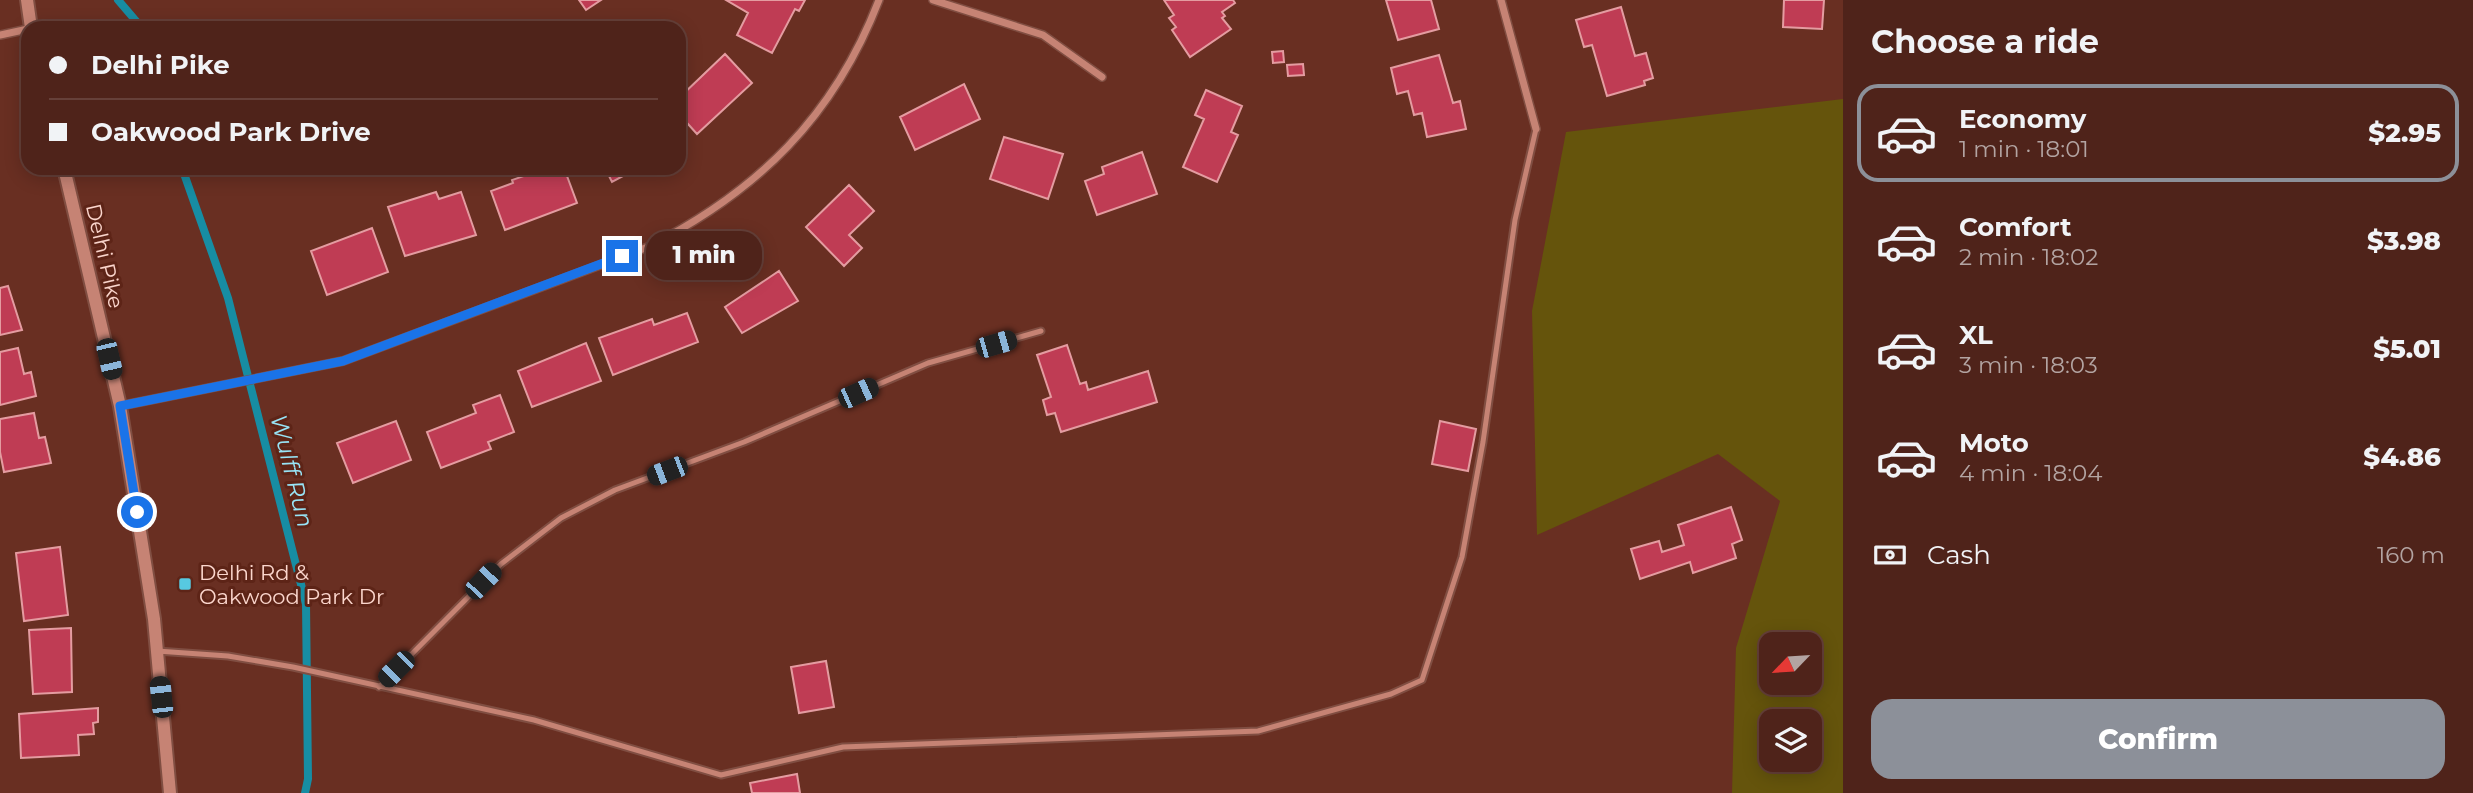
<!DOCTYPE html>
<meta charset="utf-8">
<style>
body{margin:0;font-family:Montserrat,sans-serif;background:#552b23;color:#f1f3f6;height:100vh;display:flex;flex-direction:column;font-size:26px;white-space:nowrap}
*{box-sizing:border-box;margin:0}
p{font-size:23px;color:#b3a4a2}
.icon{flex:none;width:38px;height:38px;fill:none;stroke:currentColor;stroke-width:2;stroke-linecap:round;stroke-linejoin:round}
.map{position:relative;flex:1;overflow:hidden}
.drawer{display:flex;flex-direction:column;background:#4f231a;width:630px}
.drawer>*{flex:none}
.banner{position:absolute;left:21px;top:21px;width:665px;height:154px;border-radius:21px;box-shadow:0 4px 18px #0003,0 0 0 2px #664039;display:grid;align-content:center;height:154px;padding:0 28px;background:#4f231a}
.needle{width:46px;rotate:245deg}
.controls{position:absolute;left:1759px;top:632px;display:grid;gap:14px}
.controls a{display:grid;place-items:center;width:63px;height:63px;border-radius:14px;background:#4f231a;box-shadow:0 4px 18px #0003,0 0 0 2px #664039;font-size:35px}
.end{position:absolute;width:32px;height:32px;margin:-16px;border:9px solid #1a73e8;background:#fff;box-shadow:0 0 0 4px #fff}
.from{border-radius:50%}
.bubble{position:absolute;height:49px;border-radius:21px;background:#4f231a;box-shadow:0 4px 18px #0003,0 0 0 2px #664039;font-size:23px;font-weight:800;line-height:49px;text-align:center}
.car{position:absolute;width:21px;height:42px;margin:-21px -10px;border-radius:9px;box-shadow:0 0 5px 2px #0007;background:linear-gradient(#222 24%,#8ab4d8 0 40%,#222 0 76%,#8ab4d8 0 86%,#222 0)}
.banner b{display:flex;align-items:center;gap:24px;height:66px;font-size:26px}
.banner b+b{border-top:2px solid #664039}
.banner i{width:18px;height:18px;background:#f1f3f6}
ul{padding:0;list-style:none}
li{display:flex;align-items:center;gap:21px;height:98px;margin:0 14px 10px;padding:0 14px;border:4px solid transparent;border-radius:21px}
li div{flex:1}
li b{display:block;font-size:26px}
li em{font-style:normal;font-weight:800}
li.active{border-color:#8c9099}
li>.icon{width:63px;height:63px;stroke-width:1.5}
h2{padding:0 28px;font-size:32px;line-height:84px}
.pay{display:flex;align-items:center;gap:18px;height:77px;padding:0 28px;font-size:26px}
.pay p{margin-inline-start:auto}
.action{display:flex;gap:14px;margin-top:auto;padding:14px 28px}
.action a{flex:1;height:80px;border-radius:21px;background:#8c9099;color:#fff;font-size:28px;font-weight:800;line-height:80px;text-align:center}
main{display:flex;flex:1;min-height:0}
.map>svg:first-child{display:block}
.green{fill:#65540c;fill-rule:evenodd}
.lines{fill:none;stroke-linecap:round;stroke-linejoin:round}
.stream{stroke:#178da3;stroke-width:8}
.building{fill:#bf3c54;stroke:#e49ca1;stroke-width:2}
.service-casing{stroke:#804e42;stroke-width:9}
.minor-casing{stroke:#804e42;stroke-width:10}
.tertiary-casing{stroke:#804e42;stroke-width:16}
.service{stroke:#c68374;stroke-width:5}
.minor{stroke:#c68374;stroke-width:7}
.tertiary{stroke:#c68374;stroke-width:12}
.route{stroke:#1a73e8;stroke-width:9}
.poi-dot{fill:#57c9e1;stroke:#5d2417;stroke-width:2.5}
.labels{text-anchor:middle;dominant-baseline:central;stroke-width:6;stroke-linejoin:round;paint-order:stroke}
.street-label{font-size:21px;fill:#fbd6cd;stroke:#5d2417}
.poi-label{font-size:21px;fill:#fbd6cd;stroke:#5d2417;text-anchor:start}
.water-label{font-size:23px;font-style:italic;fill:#98e4f6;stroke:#5d2417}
</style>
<main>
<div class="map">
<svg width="1843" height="793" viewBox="0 0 1843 793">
<rect width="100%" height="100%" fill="#692f22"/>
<path class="green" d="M1843,99V793H1732L1736,648L1780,501L1718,454L1537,535L1532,311L1566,132ZM1771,644H1810V682H1771ZM1771,721H1810V760H1771Z"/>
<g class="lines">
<path class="stream" d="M118,0L142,28
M182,168L228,298L306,604L308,779L305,793"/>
</g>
<path class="building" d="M579,0H601L586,10Z
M726,0H805L799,11L795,9L772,53L737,35L748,13Z
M1164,0H1233L1235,3L1222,12L1225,16L1222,18L1231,29L1190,57L1172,30L1176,27L1169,18L1174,15Z
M1386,0H1431L1439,29L1398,40Z
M1784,0H1824L1822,29L1783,27Z
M1621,7L1635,56L1646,53L1653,78L1644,81L1645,85L1607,96L1592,45L1584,47L1576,20Z
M1283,51L1284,62L1273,63L1272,52Z
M725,54L752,83L697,134L679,114V98Z
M1439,55L1453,103L1460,101L1466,129L1427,137L1422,113L1414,115L1408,91L1397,94L1391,68Z
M1303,64L1304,75L1288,76L1287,65Z
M964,84L980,119L915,150L900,117Z
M1206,90L1242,106L1231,132L1238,135L1217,182L1183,167L1204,119L1195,115Z
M1004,137L1063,154L1048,199L990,179Z
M1142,152L1157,194L1097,215L1085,181L1104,174L1102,167Z
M557,168H564L577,203L505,230L491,191L513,183L512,180L538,171L539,175Z
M605,168H638L612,182Z
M849,185L874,211L849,235L862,248L844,266L806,227Z
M436,192L439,199L461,192L476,235L405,256L388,207Z
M372,228L388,272L327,295L311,251Z
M779,271L798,301L742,333L725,307Z
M8,286L22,330L0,335V288Z
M687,313L698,342L613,375L599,338L652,319L654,325Z
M586,343L601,381L532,407L518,371Z
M1067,345L1080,384L1086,382L1088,390L1148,371L1157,402L1061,432L1055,413L1047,415L1043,400L1051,397L1037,355Z
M18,348L24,374L31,372L36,396L0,405V352Z
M500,395L514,432L488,442L491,449L441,468L427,432L476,413L473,405Z
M34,413L39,438L45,437L51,463L4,472L0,452V419Z
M396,421L411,460L353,483L337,443Z
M1440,421L1476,429L1468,471L1432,464Z
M1731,507L1742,540L1732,544L1736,558L1693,573L1690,562L1640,579L1631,549L1659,541L1662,552L1684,545L1678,525Z
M60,547L68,615L24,621L16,553Z
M71,628L72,692L33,694L29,630Z
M826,661L834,707L799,713L791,667Z
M98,708V722L93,723L94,734L78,735L79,755L21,758L19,714Z
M797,774L800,793H752L750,783Z"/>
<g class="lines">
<defs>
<path id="service" d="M157,651L228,656L293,667L534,720L721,775L843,747L1258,731L1391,694L1422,680L1462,557L1483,442L1515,220L1536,129
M379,687L501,564L561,518L615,490L744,442L928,363L1041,331"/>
<path id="minor" d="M933,0L1043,35L1102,77
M1501,0L1536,129
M0,35L28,29
M120,406L343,361L648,247C758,191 834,117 879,0"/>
<path id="tertiary" d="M27,0L31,28
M64,168L120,406L154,619L170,793"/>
</defs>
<use href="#service" class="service-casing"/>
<use href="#minor" class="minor-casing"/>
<use href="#tertiary" class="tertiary-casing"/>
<use href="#service" class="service"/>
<use href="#minor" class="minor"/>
<use href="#tertiary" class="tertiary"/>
</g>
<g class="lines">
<path class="route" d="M137,512L120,406L343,361L622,256"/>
</g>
<rect class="poi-dot" x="178" y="577" width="14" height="14" rx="3.5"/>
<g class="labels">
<g class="street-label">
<text transform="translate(105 256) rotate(77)">Delhi Pike</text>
</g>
<g class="poi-label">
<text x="199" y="572">Delhi Rd &amp;<tspan x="199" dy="24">Oakwood Park Dr</tspan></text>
</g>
<g class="water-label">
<text transform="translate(292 471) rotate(76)">Wulff Run</text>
</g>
</g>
</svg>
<div class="controls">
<a><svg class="needle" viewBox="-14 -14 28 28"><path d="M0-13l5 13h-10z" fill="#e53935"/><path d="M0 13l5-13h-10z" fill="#b3a4a2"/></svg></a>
<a><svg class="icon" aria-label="layers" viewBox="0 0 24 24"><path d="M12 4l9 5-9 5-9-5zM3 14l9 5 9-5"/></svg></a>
</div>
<i class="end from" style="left:137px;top:512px"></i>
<i class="end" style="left:622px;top:256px"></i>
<div class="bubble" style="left:646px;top:231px;width:116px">1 min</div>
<i class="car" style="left:996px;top:344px;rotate:74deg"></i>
<i class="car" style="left:109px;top:359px;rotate:167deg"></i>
<i class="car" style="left:858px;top:393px;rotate:66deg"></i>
<i class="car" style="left:667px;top:471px;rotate:249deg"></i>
<i class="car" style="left:483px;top:581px;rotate:44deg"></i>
<i class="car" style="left:396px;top:669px;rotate:225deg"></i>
<i class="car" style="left:161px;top:697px;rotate:354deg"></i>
<div class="banner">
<b><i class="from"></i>Delhi Pike</b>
<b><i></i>Oakwood Park Drive</b>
</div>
</div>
<section class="drawer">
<h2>Choose a ride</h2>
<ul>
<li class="active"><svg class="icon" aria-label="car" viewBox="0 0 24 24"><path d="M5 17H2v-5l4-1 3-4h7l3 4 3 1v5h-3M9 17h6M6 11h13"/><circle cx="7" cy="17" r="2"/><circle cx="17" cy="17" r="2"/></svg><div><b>Economy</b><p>1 min · 18:01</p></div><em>$2.95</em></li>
<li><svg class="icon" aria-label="car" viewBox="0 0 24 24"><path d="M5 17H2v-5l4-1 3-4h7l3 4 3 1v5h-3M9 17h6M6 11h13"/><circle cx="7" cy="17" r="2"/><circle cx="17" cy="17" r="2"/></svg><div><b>Comfort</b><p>2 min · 18:02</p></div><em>$3.98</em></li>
<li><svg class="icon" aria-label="car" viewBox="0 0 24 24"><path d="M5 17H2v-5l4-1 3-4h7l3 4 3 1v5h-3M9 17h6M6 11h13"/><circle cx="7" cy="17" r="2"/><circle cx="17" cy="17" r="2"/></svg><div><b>XL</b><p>3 min · 18:03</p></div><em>$5.01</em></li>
<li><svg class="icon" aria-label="car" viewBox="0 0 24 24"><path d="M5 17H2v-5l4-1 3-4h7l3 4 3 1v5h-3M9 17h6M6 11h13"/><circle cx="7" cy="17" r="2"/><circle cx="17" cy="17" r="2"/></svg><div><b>Moto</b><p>4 min · 18:04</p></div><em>$4.86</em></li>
</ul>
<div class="pay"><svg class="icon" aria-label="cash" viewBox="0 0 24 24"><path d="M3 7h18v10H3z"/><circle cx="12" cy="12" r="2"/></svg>Cash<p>160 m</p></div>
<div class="action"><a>Confirm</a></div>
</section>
</main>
